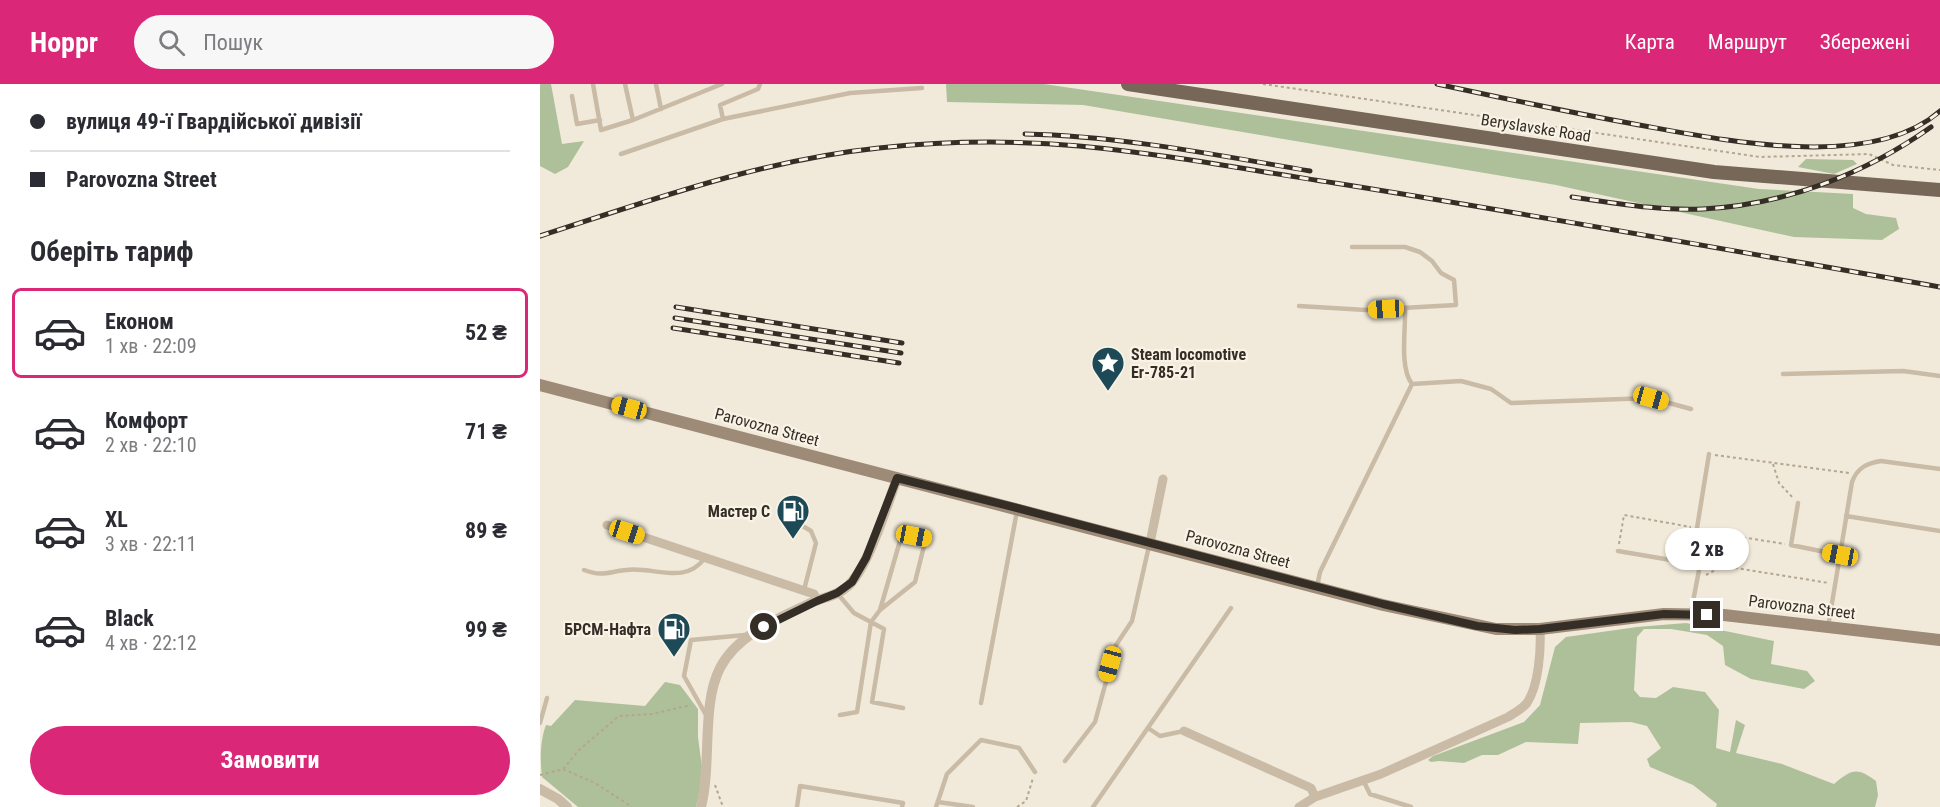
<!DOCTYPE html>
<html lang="uk">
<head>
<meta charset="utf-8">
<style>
  :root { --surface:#fff; --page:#f7f7f7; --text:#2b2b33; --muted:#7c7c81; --line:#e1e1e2; --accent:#db2777 }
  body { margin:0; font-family:"Roboto Condensed",sans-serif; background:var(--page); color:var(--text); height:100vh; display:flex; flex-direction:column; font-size:22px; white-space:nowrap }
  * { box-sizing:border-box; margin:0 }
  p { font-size:20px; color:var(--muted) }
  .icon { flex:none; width:33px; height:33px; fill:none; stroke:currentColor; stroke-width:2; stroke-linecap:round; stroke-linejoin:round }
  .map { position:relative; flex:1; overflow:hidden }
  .panel { display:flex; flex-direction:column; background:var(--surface); width:540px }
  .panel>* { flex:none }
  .top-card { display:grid; align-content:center; height:132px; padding:0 30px; background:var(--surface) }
  .end { position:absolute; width:27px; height:27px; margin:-14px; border:8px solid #352e27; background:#fff; box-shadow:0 0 0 3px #fff }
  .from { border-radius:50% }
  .bubble { position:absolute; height:42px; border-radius:21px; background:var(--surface); box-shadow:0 2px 4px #0004; font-size:20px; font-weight:700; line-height:42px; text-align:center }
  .car { position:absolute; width:18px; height:36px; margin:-18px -9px; border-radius:8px; box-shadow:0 0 4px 2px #0007; background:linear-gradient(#f5c518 24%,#345 0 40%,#f5c518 0 76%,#345 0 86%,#f5c518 0) }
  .top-card b { display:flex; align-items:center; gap:21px; height:57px; font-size:22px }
  .top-card b+b { border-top:2px solid var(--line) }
  .top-card i { width:15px; height:15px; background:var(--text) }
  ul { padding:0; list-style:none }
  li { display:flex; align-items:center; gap:18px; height:90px; margin:0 12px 9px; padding:0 18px; border:3px solid transparent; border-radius:9px }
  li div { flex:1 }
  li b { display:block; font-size:22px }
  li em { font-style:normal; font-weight:700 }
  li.active { border-color:var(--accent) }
  li>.icon { width:54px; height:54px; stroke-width:1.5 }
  h2 { padding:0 30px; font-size:27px; line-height:72px }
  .cta { display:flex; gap:12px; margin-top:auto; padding:12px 30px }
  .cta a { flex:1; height:69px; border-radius:36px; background:var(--accent); color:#fff; font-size:24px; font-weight:700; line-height:69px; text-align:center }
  header { display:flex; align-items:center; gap:36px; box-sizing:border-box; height:84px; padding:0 30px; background:var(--accent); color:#fff }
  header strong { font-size:28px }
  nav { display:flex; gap:33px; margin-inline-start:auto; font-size:21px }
  .search { width:420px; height:54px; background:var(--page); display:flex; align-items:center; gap:15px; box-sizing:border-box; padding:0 21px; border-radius:33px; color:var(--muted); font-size:22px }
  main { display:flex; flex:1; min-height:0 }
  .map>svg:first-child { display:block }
</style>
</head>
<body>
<header>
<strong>Hoppr</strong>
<div class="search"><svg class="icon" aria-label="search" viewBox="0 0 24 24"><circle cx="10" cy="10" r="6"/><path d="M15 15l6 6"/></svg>Пошук</div>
<nav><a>Карта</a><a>Маршрут</a><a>Збережені</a></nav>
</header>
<main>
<section class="panel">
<div class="top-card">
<b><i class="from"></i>вулиця 49-ї Гвардійської дивізії</b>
<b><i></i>Parovozna Street</b>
</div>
<h2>Оберіть тариф</h2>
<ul>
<li class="active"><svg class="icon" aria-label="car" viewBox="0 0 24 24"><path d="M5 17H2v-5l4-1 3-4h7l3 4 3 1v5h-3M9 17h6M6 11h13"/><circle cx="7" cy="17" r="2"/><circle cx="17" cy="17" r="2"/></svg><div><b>Економ</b><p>1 хв · 22:09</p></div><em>52 ₴</em></li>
<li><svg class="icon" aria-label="car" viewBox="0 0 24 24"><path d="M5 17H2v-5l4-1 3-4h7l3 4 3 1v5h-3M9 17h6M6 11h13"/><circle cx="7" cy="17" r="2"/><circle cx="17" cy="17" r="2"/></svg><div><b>Комфорт</b><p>2 хв · 22:10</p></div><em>71 ₴</em></li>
<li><svg class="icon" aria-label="car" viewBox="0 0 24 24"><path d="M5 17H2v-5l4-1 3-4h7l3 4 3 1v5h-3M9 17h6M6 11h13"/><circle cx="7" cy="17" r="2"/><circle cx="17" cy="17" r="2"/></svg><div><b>XL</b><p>3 хв · 22:11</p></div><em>89 ₴</em></li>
<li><svg class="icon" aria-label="car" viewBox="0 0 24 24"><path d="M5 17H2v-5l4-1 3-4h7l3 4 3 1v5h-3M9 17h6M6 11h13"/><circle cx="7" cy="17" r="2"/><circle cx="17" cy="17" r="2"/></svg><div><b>Black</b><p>4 хв · 22:12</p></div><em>99 ₴</em></li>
</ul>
<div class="cta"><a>Замовити</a></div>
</section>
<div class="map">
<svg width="1400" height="723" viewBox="0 0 1400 723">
  <rect width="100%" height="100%" fill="#f1eada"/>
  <path fill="#aec09a" d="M 0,0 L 11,0 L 22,60 L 44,57 L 28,83 L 15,90 L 0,82 Z
    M 406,0 L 504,0 L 1219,105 L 1313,110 L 1313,124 L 1326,130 L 1356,134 L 1359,145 L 1342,156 L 1254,153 L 1016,101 L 543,21 L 407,18 Z
    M 1266,75 L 1313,76 L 1317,80 L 1294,90 L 1258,83 Z
    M 1146,539 L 1234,557 L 1231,580 L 1267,587 L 1275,597 L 1264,605 L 1211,595 L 1185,581 L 1183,562 L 1167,551 L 1131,545 L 1104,545 L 1097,553 L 1094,606 L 1100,613 L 1116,614 L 1133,603 L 1165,608 L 1179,626 L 1176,664 L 1190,668 L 1196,636 L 1205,641 L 1196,669 L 1242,680 L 1294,700 C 1312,685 1317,683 1336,697 L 1338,711 L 1335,723 L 1176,723 L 1177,720 L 1153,701 L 1110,683 L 1107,675 L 1121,664 L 1107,642 L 1091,638 L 1040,639 L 1038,660 L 986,658 L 958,671 L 942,671 L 924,679 L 899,677 L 891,678 L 888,676 L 893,672 L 984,638 L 1000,621 L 1015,563 L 1026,553 L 1097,543 Z
    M 125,598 L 140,601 L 158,625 L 158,653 L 163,691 L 156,723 L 38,723 L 2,693 C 0,677 0,656 6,641 L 11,642 L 35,616 L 105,622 Z"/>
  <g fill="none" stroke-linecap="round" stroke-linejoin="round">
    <path stroke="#b5a590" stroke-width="2" stroke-dasharray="3 3" stroke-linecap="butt" d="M 723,0 L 1220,73 L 1329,70 L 1353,81 L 1400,86
      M 1175,371 L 1309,389
      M 1233,380 L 1239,399 L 1254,415
      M 1079,460 L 1084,431 L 1151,443
      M 1183,482 L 1289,499
      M 1166,491 L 1183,482 L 1188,451 L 1245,460
      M 23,685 L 39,666 L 79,632 L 112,630 L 151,621
      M 0,691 L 23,685 L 55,699 L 92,723
      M 175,701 L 183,723
      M 477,723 L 486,717 L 493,694"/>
    <path stroke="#c9bba6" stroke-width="4.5" d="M 53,0 L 61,46 L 93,36 L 182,0
      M 85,0 L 93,36
      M 116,0 L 121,25
      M 32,12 L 37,40 L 60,36
      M 183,35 L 180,21 L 218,5 L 220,0
      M 81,70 L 183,35 L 310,9 L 382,4
      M 759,222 L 826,226 L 916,221 L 914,196 L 901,189 L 892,177 L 880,168 L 865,163 L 812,163
      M 1243,290 L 1363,287 L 1400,292
      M 872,300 L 921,297 L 951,305 L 971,319 L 1111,314 L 1151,325
      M 1258,419 L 1251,461 L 1300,471 L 1288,543
      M 246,432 L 271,447 L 276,459 L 264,506
      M 1306,432 L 1400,447
      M 1078,467 L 1160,481 L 1151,528
      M 1300,471 L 1312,398 C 1317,384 1327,379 1341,377 L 1400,385
      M 1160,481 L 1164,459 L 1157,444 L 1169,370
      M 44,486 C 64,493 66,488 86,486 C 114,482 144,502 165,474
      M 777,503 L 780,488 L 872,300 C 859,283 866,245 865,224
      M 297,509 L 314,529 L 344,545 L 332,618 L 363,624
      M 441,619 L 477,427
      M 166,631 L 144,592 L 151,556 L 205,551
      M 300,631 L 317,628 L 331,538 L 340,526 L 375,498 L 386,454 L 362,450 L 340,526
      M 0,639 L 7,614
      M 608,644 L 620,652 L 644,647
      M 525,677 L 555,638 L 576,561 L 592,537 L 609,462
      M 823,696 L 830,710 L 871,723
      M 398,718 L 433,723
      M 257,723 L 260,702 L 363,719 L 362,723
      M 396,723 L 407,690 L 441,656 L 479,664 L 495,688
      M 553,723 L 691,524"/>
    <path stroke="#c9bba6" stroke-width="9" d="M 67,441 L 274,510 L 277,517
      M 610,459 L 623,395
      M 644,647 L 771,704 L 775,713
      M 759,723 L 775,713 L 841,690 L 968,633 C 975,629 982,625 987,619 C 999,601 1001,565 1000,545"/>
    <path stroke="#c9bba6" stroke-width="10" d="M 0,705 L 18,715 L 27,723
      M 161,723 C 172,680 161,621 180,584 C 198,549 242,533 275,517 C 286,513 299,511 308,502 C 329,482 346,423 357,395"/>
    <path stroke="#9d8a77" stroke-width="12" d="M 0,301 L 843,521 L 956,545 L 1000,545 L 1124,530 L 1184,531 L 1400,556"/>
    <path stroke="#776758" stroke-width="14" d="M 588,0 L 1174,88 L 1400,106"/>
    <g stroke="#352e27" stroke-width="5">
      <path id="rail" d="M 897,0 C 962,14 1028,28 1094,40 C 1178,55 1330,89 1400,27
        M 485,50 C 581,52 676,71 770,87
        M 1032,113 C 1075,119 1119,127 1163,125 C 1245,121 1325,90 1391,43
        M 0,152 C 111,116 222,76 339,64 C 405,57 472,56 539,62 C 626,70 714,87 801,100 C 1001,132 1200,168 1400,203
        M 136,223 L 362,259
        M 135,234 L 361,269
        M 133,244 L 359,279"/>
    </g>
    <use href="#rail" stroke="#f9f3e6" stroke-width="3" stroke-dasharray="9" stroke-linecap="butt"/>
  </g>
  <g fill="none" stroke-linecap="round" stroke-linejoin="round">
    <path stroke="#352e27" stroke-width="8" d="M 224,543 L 277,517 L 297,509 L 312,498 L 326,474 L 357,394 L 477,424 L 843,520 L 937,542 L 975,546 L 1000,545 L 1124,530 L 1167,531"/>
  </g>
  <defs>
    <g id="sight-pin" transform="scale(1.725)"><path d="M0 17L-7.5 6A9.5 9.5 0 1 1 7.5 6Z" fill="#1d4a56" stroke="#f9f3e6"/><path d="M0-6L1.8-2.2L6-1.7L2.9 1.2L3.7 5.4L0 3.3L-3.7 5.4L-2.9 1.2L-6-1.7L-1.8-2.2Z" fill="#fff"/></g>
    <g id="fuel-pin" transform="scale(1.725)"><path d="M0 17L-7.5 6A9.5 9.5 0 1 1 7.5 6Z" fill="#1d4a56" stroke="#f9f3e6"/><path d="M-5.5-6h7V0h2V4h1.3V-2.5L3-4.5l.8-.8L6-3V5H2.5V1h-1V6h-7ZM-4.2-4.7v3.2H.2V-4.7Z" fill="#fff"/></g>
  </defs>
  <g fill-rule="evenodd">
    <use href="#sight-pin" x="568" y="279"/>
    <use href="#fuel-pin" x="253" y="427"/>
    <use href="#fuel-pin" x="134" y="545"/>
  </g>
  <g text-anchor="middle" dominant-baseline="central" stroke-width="4.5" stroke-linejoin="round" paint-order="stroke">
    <g font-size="16" fill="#352e27" stroke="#f9f3e6">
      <text transform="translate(996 44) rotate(9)">Beryslavske Road</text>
      <text transform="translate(227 343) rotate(15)">Parovozna Street</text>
      <text transform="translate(698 465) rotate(15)">Parovozna Street</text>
      <text transform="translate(1262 523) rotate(7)">Parovozna Street</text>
    </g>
    <g font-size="16" font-weight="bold" fill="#352e27" stroke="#f9f3e6" text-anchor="end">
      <text x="591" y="270" text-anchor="start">Steam locomotive<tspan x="591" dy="18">Er-785-21</tspan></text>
      <text x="230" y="427">Мастер С</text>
      <text x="111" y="545">БРСМ-Нафта</text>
    </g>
  </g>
</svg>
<i class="end from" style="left:224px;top:543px"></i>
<i class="end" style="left:1167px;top:531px"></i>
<div class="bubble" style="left:1125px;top:444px;width:84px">2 хв</div>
<i class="car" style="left:846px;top:225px;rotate:267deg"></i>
<i class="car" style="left:1111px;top:314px;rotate:106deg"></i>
<i class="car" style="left:89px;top:324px;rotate:285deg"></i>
<i class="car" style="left:87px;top:448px;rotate:108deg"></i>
<i class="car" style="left:374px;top:452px;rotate:101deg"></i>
<i class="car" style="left:1300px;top:471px;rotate:281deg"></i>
<i class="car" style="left:570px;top:580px;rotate:195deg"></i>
</div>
</main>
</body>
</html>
